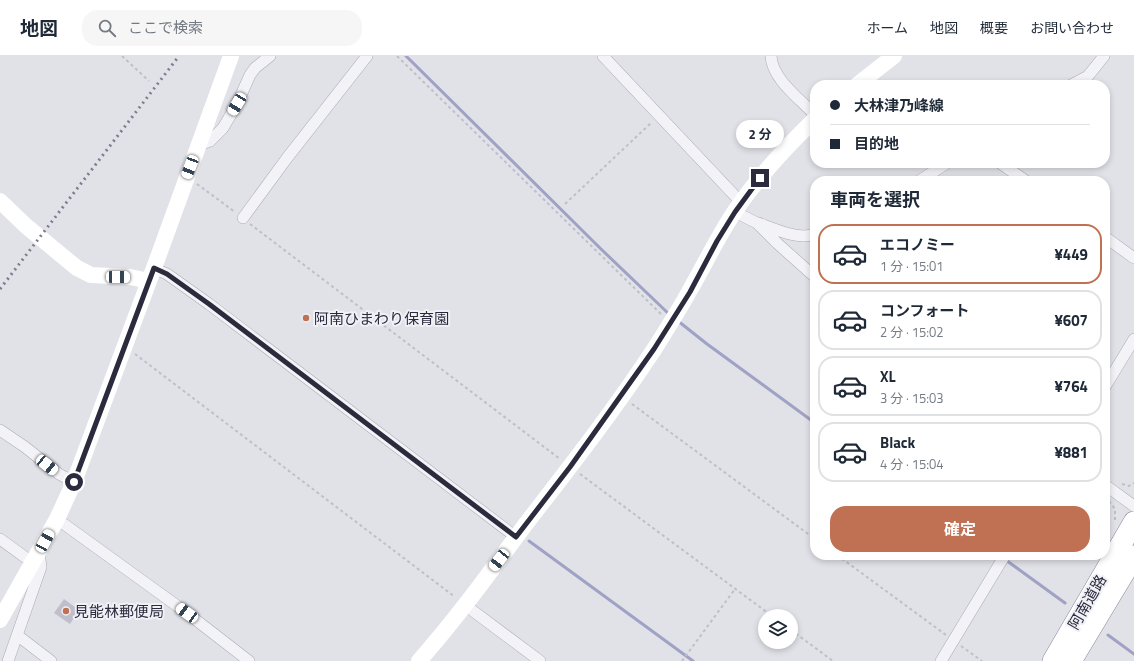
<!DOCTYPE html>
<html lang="ja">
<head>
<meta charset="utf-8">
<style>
  :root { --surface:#fff; --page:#f6f6f7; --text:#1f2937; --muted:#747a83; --line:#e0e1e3; --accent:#c07153 }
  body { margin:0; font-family:"Titillium Web","Noto Sans JP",sans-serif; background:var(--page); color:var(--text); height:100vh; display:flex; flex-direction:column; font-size:15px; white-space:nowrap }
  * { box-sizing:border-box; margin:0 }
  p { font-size:13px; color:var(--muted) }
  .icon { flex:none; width:22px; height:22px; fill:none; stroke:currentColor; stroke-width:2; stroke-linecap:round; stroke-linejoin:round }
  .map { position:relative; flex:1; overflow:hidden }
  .drawer { position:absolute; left:810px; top:120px; width:300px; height:384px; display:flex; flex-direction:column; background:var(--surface); border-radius:16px; box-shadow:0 2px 6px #0003 }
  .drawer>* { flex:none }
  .banner { position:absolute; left:810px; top:24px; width:300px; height:88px; border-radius:16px; box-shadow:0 2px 6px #0003; display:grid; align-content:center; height:88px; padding:0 20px; background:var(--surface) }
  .tools { position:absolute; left:758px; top:553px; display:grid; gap:8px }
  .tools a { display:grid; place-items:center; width:40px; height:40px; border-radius:50%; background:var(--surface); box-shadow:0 2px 6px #0003; font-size:20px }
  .end { position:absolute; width:18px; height:18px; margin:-9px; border:5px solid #2c2b3e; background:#fff; box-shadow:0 0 0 2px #fff }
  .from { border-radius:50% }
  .bubble { position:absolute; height:28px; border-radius:14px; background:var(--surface); box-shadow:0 2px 6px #0003; font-size:13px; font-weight:700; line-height:28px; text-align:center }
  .car { position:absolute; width:12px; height:24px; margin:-12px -6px; border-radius:5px; box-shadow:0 0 3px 1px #0007; background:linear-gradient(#fff 24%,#345 0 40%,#fff 0 76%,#345 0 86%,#fff 0) }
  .banner b { display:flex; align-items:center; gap:14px; height:38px; font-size:15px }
  .banner b+b { border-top:1px solid var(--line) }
  .banner i { width:10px; height:10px; background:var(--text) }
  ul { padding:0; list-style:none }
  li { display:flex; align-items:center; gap:12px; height:60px; margin:0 8px 6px; padding:0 12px; border:2px solid var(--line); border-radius:16px }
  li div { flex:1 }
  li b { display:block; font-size:15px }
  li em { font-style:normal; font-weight:700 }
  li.current { border-color:var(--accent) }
  li>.icon { width:36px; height:36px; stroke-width:1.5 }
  h2 { padding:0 20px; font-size:18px; line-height:48px }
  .action { display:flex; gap:8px; margin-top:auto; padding:8px 20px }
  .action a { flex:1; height:46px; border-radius:16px; background:var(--accent); color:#fff; font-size:16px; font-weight:700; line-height:46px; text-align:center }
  header { display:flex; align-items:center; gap:24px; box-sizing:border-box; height:56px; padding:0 20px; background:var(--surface); border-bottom:1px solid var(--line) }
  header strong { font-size:19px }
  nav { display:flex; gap:22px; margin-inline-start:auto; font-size:14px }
  .search { width:280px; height:36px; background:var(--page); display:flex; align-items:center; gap:10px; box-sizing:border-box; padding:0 14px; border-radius:16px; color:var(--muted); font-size:15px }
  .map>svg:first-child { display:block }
</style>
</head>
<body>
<header>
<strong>地図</strong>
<div class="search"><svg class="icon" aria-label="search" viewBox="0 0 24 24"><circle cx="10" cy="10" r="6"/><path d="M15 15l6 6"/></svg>ここで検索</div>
<nav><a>ホーム</a><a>地図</a><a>概要</a><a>お問い合わせ</a></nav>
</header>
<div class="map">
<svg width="1134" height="605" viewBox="0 0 1134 605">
  <rect width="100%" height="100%" fill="#e1e1e8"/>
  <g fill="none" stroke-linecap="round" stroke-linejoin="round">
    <path stroke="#9fa2c4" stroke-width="3" d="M 406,0 L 602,194 L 670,259
      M 678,265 L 707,288 L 815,367
      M 529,485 L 693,605
      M 999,499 L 1065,547
      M 1108,579 L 1134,598"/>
  </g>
  <path fill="#bfbeca" d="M 64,543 L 79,554 L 70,568 L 54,557 Z"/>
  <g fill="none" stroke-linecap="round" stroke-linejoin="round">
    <g stroke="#abaab5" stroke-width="12">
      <path id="street" d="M 603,0 L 736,141 L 742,146
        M 771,0 C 772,23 800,43 815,59
        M 1071,29 L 1088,20 L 1104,0
        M 199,89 L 210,85 L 223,72 L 237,48 L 250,19 L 255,12 L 270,0
        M 1000,107 L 1026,125
        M 919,125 L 947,107
        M 735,156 L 757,167 L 778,188 L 815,221
        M 243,162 L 287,102 L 367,0
        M 758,167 C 772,172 802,186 815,177
        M 1105,181 L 1134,202
        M 153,212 L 167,218 L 209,248 L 516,481
        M 1105,331 L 1134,283
        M 0,374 L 25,391 L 59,418 L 74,426
        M 1105,429 L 1134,450
        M 57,463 L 187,557 L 249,605
        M 0,483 L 33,507
        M 465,549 L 540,605
        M 17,579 L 51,605
        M 8,605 L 41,511 L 39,496
        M 941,605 L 1005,499"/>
    </g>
    <g stroke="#8a8a9d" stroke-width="22">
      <path id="highway" d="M 1053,605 L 1134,466
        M 1071,605 L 1134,500"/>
    </g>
    <path stroke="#bfbfc7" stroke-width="2" stroke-dasharray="3 3" stroke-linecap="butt" d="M 122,0 L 149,25
      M 397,0 L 662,259
      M 197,128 L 235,156
      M 565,148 L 652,66
      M 250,168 L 560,403
      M 135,298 L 455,541
      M 632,348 L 815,483
      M 580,418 L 772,560
      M 1122,428 L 1129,430 L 1134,427
      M 1109,445 L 1115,453 L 1115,467
      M 837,499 L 946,579
      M 791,574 L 833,605
      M 961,590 L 982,605
      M 682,605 L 735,533"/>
    <use href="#street" stroke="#f3f3f7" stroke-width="11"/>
    <path stroke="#fff" stroke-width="16" d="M 857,29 L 894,0
      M 0,145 L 26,170 L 77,212 L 91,219 L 130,221 L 149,225
      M 0,564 L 57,463 L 74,426 L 158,201 L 231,0
      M 419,605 C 457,562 491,515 525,469 C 570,411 615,353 655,292 C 667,273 679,254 690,234 C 705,208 718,180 735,155 C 758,121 786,91 815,63"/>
    <use href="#highway" stroke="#fff" stroke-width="21"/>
    <path stroke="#7d7c90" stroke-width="3" stroke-dasharray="2 4" stroke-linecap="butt" d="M 0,233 L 179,0"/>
  </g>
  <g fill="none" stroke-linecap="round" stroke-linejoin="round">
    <path stroke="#2c2b3e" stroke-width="5" d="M 74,426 L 154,212 L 167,218 L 209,248 L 516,481 L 570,411 L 654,293 L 690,236 L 717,185 L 735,156 L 760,122"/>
  </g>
  <g fill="#c07153" stroke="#f0f0f6" stroke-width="1.5">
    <circle cx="306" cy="262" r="4"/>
    <circle cx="66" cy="555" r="4"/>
  </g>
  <g text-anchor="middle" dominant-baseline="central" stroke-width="4" stroke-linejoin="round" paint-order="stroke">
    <g font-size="15" fill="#2c2b3e" stroke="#f0f0f6" text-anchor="start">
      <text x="314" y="262">阿南ひまわり保育園</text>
      <text x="74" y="555">見能林郵便局</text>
    </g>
    <g font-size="15" fill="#2c2b3e" stroke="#f0f0f6">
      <text transform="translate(1087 546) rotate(-60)">阿南道路</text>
    </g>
  </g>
</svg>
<div class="tools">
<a><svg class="icon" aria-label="layers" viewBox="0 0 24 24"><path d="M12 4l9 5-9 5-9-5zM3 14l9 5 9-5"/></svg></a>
</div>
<i class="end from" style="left:74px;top:426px"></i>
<i class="end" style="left:760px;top:122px"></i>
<div class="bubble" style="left:736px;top:64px;width:48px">2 分</div>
<i class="car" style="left:237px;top:48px;rotate:211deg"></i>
<i class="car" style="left:190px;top:111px;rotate:201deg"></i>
<i class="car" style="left:118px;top:221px;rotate:91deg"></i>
<i class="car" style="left:47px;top:409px;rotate:129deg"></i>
<i class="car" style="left:45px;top:485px;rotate:29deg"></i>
<i class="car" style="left:499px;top:504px;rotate:218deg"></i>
<i class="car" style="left:187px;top:557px;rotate:306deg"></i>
<div class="banner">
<b><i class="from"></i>大林津乃峰線</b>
<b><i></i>目的地</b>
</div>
<section class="drawer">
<h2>車両を選択</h2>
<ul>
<li class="current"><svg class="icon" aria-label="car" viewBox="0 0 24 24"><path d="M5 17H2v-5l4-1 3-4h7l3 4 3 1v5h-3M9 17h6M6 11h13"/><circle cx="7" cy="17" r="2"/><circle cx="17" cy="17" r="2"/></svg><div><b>エコノミー</b><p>1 分 · 15:01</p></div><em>¥449</em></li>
<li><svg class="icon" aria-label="car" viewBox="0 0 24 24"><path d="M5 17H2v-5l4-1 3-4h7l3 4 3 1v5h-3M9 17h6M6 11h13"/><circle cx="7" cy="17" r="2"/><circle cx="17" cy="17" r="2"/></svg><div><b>コンフォート</b><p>2 分 · 15:02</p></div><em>¥607</em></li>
<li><svg class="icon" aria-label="car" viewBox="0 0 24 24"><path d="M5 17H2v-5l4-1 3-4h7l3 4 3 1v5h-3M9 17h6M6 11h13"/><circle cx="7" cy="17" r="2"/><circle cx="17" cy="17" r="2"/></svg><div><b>XL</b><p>3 分 · 15:03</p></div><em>¥764</em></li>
<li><svg class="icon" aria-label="car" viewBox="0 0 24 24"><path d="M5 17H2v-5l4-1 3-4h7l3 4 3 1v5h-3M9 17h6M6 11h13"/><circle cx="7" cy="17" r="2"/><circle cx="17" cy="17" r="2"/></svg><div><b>Black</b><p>4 分 · 15:04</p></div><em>¥881</em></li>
</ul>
<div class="action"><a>確定</a></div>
</section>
</div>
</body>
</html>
